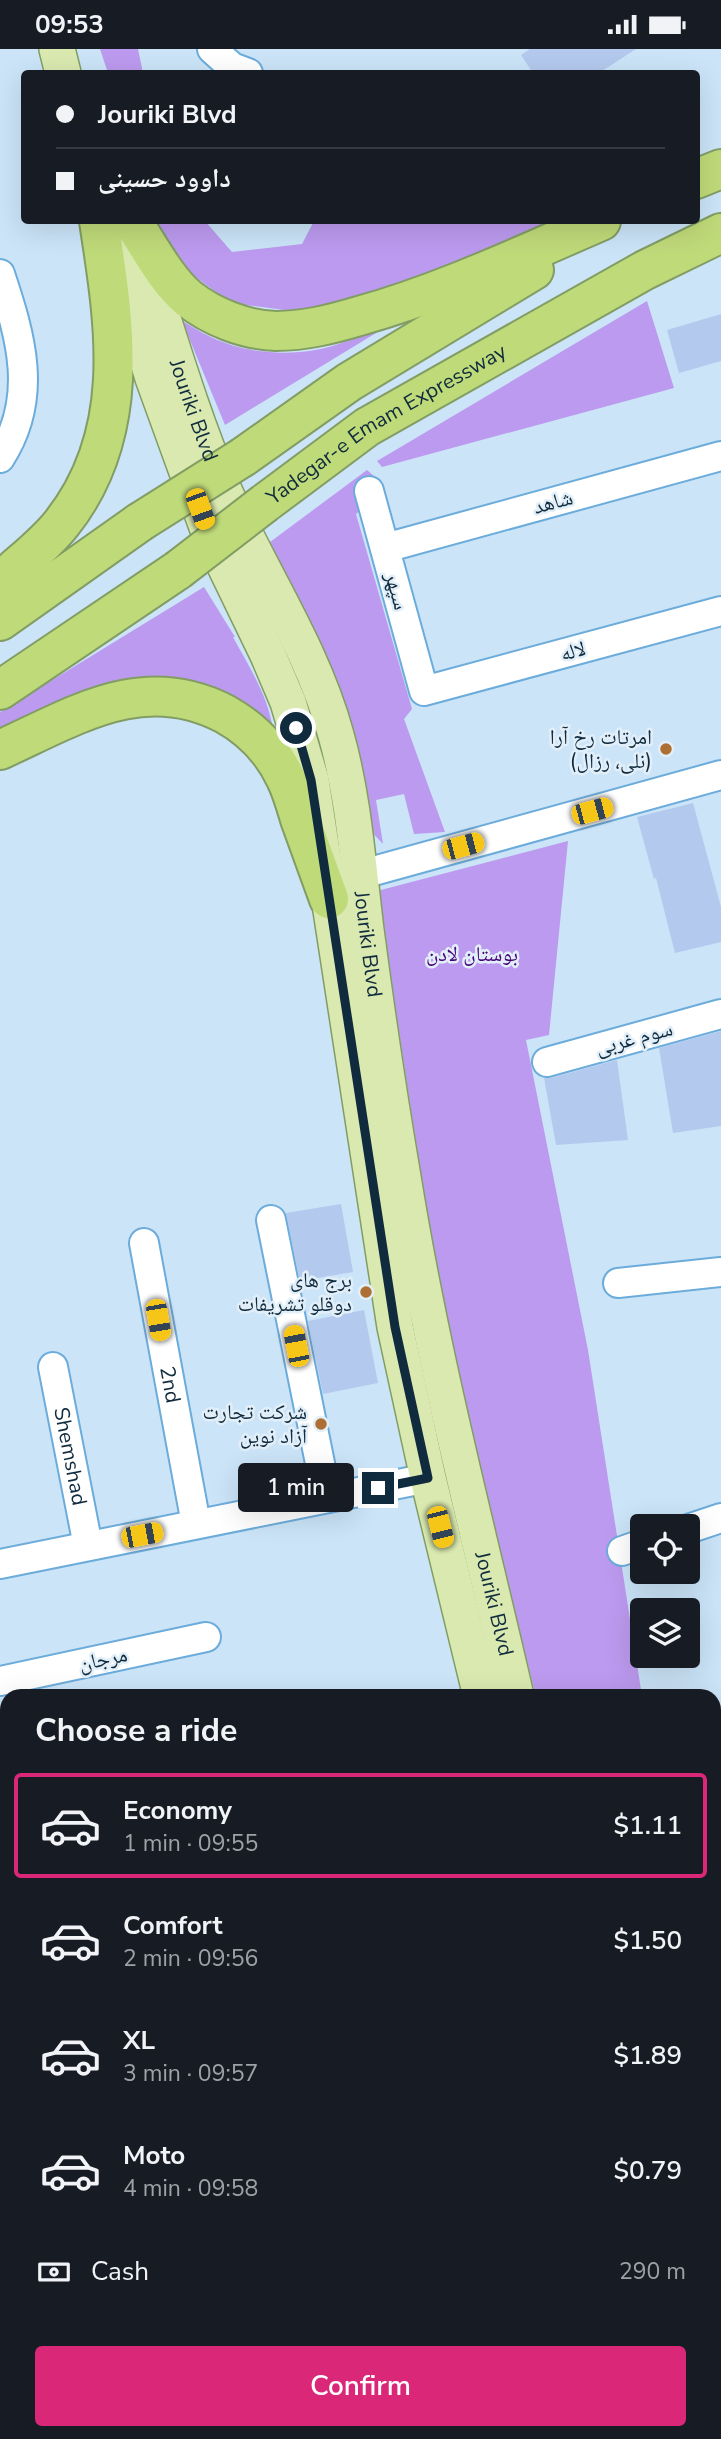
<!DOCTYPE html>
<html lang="en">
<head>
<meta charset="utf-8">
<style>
  :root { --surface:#171b24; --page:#242831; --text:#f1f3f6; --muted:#9ea1a6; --line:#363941; --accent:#db2777 }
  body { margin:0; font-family:"Nunito Sans","Noto Naskh Arabic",sans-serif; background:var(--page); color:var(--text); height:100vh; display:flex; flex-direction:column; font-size:26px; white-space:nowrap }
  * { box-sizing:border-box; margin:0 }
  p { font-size:23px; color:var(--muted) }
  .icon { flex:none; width:38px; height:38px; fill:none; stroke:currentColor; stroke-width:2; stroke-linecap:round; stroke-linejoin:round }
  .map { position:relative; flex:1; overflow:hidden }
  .panel { position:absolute; left:0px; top:1640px; width:721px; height:751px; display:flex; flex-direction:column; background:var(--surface); border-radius:21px 21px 0 0; box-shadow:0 7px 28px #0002 }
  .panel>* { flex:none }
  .guide { position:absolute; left:21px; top:21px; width:679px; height:154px; border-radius:7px; box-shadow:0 7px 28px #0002; display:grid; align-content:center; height:154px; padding:0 35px; background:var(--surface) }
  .buttons { position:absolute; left:630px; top:1465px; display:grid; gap:14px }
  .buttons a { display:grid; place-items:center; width:70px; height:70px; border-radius:7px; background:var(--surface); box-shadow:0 7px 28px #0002; font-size:35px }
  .end { position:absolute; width:32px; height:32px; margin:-16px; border:9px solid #102b3e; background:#fff; box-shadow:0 0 0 4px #fff }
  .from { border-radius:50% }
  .bubble { position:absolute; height:49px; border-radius:7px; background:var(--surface); box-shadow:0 7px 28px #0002; font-size:23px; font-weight:600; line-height:49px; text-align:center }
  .car { position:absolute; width:21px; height:42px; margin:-21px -10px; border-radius:9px; box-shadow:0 0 5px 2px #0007; background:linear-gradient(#f5c518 24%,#345 0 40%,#f5c518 0 76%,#345 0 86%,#f5c518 0) }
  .guide b { display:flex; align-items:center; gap:24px; height:66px; font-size:26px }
  .guide b+b { border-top:2px solid var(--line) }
  .guide i { width:18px; height:18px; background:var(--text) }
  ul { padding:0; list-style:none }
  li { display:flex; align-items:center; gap:21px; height:105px; margin:0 14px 10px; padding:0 21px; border:4px solid transparent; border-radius:7px }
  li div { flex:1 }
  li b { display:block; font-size:26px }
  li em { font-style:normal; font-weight:600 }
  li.current { border-color:var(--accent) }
  li>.icon { width:63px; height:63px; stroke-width:1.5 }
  h2 { padding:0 35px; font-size:32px; line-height:84px }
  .pay { display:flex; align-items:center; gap:18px; height:77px; padding:0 35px; font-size:26px }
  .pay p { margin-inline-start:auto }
  .button { display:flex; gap:14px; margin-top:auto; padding:14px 35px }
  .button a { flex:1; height:80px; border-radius:7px; background:var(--accent); color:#fff; font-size:28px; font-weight:600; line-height:80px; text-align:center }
  .status { display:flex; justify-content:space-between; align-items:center; height:49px; padding:0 35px; background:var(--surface); direction:ltr }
  .status svg { height:19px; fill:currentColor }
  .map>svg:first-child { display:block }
</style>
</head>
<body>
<div class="status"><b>09:53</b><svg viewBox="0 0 49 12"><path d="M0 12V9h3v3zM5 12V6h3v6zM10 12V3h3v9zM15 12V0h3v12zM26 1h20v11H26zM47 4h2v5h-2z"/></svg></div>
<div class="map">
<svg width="721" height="2390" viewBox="0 0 721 2390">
  <rect width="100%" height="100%" fill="#cbe4f8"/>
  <path fill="#bc9aef" d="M 100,0 L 138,0 L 143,24 L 108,24 Z
    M 153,172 L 205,172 L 232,203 L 302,195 L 314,172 L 550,172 L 425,234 L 315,265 L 231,254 L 164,205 Z
    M 647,252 L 674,339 L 382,418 L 377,412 Z
    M 404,267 L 225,376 L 182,272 C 192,277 201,284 211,288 C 250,307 304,309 344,293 C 365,286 384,276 404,267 Z
    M 367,421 L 375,428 L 364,442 L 368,456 L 356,465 L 412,660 L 404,670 L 445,783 L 414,785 L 404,745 L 376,751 L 383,795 L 366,777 L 262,499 Z
    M 204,538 L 235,588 L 233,588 C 248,616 269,648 273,681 L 182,640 L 0,693 L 0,663 Z
    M 568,792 L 549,986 L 526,991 L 588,1301 L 642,1647 L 536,1647 L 462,1365 L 432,1196 L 377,842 Z
    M 7,2237 L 7,2344 L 0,2346 L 0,2238 Z
    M 145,2384 L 330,2384 L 307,2390 L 147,2390 Z"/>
  <path fill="#b4c9ee" d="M 530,0 L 636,0 L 599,24 L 533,24 L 521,6 Z
    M 721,265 L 721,312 L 679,324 L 667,281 Z
    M 693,754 L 721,858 L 721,893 L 675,904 L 656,829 L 654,830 L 637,768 Z
    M 721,982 L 721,1077 L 673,1084 L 659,999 Z
    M 617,1011 L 628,1091 L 556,1096 L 544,1029 L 551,1029 Z
    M 341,1155 L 353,1223 L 300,1232 L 286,1164 Z
    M 364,1261 L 378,1334 L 323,1345 L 308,1272 Z"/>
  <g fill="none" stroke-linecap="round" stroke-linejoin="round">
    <g stroke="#6cacdb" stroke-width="32">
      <g id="minor">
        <path d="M 212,0 L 232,18 L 248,24"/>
        <path d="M 0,225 C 21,288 39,349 0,409"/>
        <path d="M 369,442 L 424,642 L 721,562"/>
        <path d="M 385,499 L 721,407"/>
        <path d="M 359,826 L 721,726"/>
        <path d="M 547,1013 L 721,965"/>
        <path d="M 271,1171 L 327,1449"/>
        <path id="s1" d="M 144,1194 L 196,1475"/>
        <path d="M 618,1234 L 721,1223"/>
        <path id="s2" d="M 53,1318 L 88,1497"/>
        <path d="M 688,1480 L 721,1469"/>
        <path d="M 622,1502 L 642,1495"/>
        <path d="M 0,1515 L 428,1429"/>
        <path d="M 0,1632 L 206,1588"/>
        <path d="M 714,1684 L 721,1681"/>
        <path d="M 0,1718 L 7,1754"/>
        <path d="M 0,1774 L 7,1772"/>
        <path d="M 0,1942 L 7,1941"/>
        <path d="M 714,1971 L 721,1969"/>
        <path d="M 0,2369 L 7,2368"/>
        <path d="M 131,2384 L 132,2390"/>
      </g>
    </g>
    <g stroke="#829d64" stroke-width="38">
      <g id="major">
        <path d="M 57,0 L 63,24"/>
        <path id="s3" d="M 139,195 C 166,276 189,360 223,439 C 259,521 312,598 336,686 C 354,750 358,816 366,881 C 377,964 389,1046 403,1128 C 431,1303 476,1474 516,1647"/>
        <path d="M 115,205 L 153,329 L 210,486 L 268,606 L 288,653 L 311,731 L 395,1278 L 428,1429 L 481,1647"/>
        <path d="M 714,2277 L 721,2279"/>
        <path d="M 714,2338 L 721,2336"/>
        <path d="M 714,2383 L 721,2366"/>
        <path d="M 659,2384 L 660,2390"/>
        <path d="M 537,2386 L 579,2390"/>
        <path d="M 375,2390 L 396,2384"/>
        <path d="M 478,2390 L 479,2384"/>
      </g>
    </g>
    <g stroke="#829d64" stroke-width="42">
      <g id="highway">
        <path d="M 696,130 L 721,120"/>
        <path d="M 132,172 C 148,195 166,231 188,249 C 212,268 245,281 276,282 C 305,282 332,275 359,267 C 442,244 522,206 601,172"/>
        <path d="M 243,408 L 349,333 L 534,221"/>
        <path id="s4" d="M 265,454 L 367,378 L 645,221 L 721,184"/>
        <path d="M 0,533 C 20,514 45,496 62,474 C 133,384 115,276 99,172"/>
        <path d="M 0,572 L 140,473"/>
        <path d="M 0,641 L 178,521"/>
        <path d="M 0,701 C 75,667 143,622 225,665 C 252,680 273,702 286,730 C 292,742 296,757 300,770 C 310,797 319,823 329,850"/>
      </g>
    </g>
    <use href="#minor" stroke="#fff" stroke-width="28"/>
    <use href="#major" stroke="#d9e9af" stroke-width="35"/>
    <use href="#highway" stroke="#bfda79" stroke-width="38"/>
    <g stroke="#829d64" stroke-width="42" stroke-linecap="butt">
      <path id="highway-bridge" d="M 140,473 L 243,408
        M 178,521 L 265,454"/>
    </g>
    <use href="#highway-bridge" stroke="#bfda79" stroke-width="38"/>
  </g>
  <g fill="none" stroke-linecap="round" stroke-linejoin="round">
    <path stroke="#102b3e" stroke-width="9" d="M 296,679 L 311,731 L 395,1278 L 428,1429 L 378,1439"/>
  </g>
  <g fill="#ad6f34" stroke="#e2eff9" stroke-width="2.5">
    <circle cx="666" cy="700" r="7"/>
    <circle cx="366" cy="1243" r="7"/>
    <circle cx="321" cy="1375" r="7"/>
  </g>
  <g text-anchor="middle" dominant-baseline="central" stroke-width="5" stroke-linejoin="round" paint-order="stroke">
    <g font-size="21" fill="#102b3e" stroke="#e2eff9">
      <text stroke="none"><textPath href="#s3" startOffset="175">Jouriki Blvd</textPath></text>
      <text stroke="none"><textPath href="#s4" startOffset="145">Yadegar-e Emam Expressway</textPath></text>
      <text transform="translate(553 453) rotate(-15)">شاهد</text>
      <text transform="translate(397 542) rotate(75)">سپهر</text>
      <text transform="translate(573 602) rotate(-15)">لاله</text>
      <text stroke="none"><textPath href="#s3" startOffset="742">Jouriki Blvd</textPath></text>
      <text transform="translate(634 989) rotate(-15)">سوم غربی</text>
      <text stroke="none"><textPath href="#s1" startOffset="144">2nd</textPath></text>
      <text stroke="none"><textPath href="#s2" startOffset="91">Shemshad</textPath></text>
      <text stroke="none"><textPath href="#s3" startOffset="1414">Jouriki Blvd</textPath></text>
      <text transform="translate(103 1610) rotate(-12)">مرجان</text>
    </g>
    <g font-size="21" fill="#102b3e" stroke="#e2eff9" text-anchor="end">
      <text x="652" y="688">امرتات رخ آرا<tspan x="652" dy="24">(نلی، رزال)</tspan></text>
      <text x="352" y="1231">برج های<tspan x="352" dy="24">دوقلو تشریفات</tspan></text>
      <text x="307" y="1363">شرکت تجارت<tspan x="307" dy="24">آزاد نوین</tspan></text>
    </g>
    <g font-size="21" fill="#460079" stroke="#e2eff9">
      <text x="472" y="905">بوستان لادن</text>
    </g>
  </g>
</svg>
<div class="buttons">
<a><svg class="icon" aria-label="locate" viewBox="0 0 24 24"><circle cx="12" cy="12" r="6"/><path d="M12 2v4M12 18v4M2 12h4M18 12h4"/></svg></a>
<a><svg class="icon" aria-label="layers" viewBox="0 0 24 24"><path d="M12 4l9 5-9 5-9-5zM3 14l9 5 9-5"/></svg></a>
</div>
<i class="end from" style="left:296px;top:679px"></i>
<i class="end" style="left:378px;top:1439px"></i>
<div class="bubble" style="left:238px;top:1414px;width:116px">1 min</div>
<i class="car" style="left:200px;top:460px;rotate:160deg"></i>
<i class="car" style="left:592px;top:762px;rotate:75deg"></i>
<i class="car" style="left:463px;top:797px;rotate:75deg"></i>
<i class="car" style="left:158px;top:1271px;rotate:170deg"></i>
<i class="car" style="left:296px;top:1297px;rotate:349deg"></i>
<i class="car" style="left:440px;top:1478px;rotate:166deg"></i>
<i class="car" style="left:142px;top:1486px;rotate:79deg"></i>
<div class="guide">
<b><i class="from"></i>Jouriki Blvd</b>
<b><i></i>داوود حسینی</b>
</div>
<section class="panel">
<h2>Choose a ride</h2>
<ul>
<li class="current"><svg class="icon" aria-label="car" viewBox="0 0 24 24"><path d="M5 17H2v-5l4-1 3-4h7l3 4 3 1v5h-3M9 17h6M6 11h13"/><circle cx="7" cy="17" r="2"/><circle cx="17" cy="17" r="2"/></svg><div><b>Economy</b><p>1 min · 09:55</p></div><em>$1.11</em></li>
<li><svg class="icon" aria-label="car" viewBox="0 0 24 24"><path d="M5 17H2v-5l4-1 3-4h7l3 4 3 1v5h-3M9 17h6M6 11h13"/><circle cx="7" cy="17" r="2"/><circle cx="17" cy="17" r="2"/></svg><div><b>Comfort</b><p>2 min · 09:56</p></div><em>$1.50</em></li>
<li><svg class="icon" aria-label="car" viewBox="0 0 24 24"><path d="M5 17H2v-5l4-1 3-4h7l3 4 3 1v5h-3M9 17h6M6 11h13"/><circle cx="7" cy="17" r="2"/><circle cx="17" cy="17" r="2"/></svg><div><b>XL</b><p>3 min · 09:57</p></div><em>$1.89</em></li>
<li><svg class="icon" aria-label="car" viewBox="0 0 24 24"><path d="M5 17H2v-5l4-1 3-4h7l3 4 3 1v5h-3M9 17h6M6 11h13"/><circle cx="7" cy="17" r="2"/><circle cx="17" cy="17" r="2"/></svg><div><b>Moto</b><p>4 min · 09:58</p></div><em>$0.79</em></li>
</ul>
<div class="pay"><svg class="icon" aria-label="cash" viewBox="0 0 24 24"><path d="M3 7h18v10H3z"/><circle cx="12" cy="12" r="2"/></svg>Cash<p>290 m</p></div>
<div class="button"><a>Confirm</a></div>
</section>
</div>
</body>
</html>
